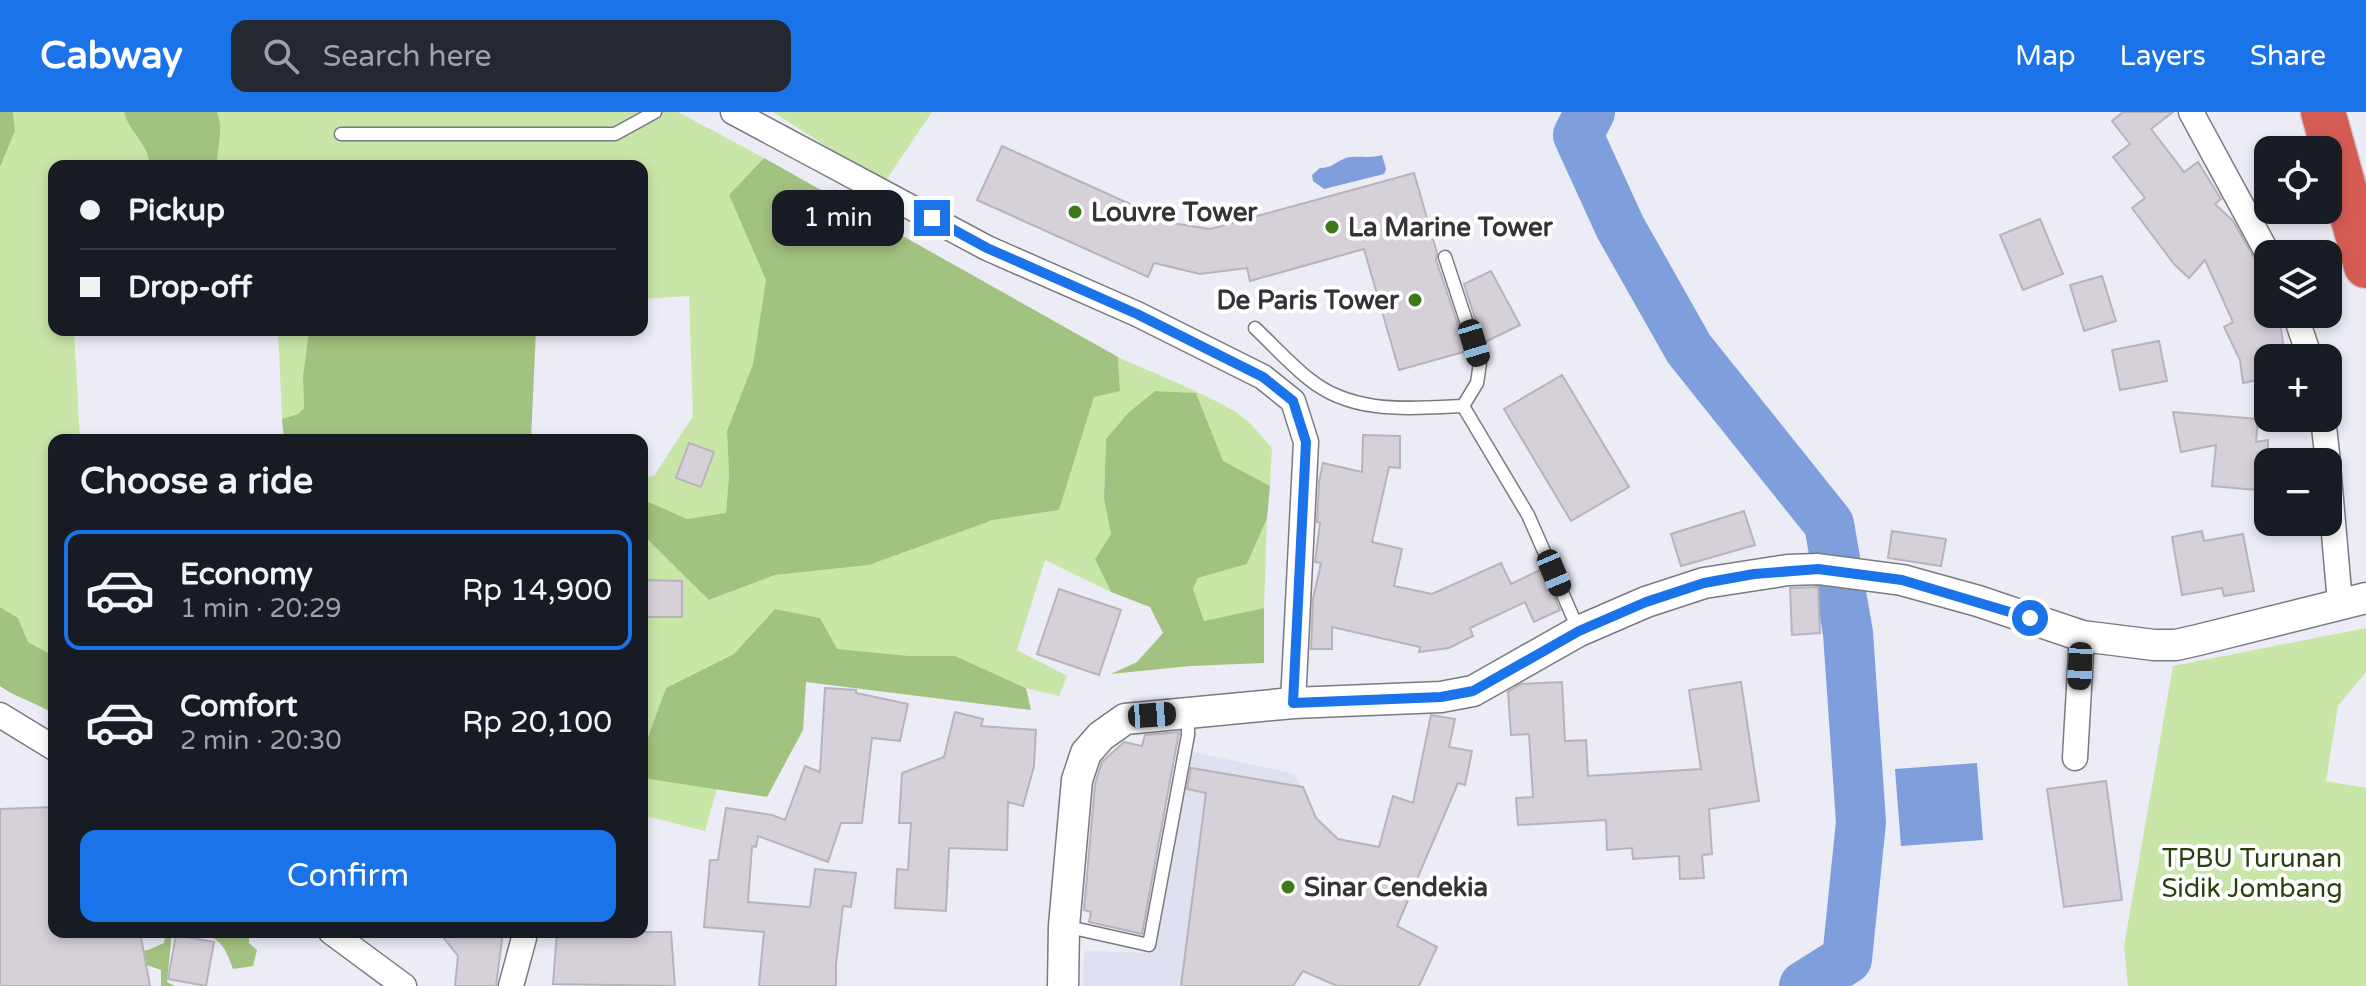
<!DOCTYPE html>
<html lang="en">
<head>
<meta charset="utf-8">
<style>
  :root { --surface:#171b24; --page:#242831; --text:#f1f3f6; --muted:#9ea1a6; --line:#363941; --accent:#1a73e8 }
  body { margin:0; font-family:"Varela Round",sans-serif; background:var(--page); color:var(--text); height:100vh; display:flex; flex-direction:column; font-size:30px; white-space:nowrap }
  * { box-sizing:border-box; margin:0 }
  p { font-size:26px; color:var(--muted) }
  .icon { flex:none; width:44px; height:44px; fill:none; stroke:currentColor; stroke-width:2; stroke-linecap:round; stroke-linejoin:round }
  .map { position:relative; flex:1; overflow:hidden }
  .details { position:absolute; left:48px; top:322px; width:600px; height:504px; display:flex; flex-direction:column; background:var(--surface); border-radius:16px; box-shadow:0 4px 12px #0003 }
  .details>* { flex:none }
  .guide { position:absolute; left:48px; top:48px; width:600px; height:176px; border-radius:16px; box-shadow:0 4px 12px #0003; display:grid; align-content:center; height:176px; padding:0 32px; background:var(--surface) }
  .fabs { position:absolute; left:2254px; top:24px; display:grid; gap:16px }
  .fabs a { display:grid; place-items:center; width:88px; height:88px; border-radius:16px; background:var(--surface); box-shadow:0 4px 12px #0003; font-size:40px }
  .end { position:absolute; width:36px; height:36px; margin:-18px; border:10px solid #1a73e8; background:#fff; box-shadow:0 0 0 4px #fff }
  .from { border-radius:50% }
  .bubble { position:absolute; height:56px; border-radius:16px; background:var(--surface); box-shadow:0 4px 12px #0003; font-size:26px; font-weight:600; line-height:56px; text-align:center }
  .car { position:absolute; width:24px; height:48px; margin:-24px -12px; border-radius:10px; box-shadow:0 0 6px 2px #0007; background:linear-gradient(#222 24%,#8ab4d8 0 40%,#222 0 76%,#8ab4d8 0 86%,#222 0) }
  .guide b { display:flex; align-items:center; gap:28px; height:76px; font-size:30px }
  .guide b+b { border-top:2px solid var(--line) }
  .guide i { width:20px; height:20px; background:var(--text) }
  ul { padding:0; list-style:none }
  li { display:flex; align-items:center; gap:24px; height:120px; margin:0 16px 12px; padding:0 16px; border:4px solid transparent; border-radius:16px }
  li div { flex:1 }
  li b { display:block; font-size:30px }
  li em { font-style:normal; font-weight:600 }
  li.on { border-color:var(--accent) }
  li>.icon { width:72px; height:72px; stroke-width:1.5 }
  h2 { padding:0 32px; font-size:36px; line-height:96px }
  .primary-button { display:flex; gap:16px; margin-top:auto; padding:16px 32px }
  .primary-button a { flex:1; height:92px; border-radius:16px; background:var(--accent); color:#fff; font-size:32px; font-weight:600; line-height:92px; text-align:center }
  header { display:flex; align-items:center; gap:48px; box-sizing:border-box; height:112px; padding:0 40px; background:var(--accent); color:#fff }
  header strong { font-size:38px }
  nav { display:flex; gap:44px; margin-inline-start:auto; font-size:28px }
  .search { width:560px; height:72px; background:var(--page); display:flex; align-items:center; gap:20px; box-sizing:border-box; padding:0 28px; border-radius:16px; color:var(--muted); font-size:30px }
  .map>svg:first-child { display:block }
</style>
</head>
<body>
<header>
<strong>Cabway</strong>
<div class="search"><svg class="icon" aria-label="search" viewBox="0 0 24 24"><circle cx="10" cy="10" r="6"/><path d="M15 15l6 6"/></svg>Search here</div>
<nav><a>Map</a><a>Layers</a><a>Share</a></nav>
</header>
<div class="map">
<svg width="2366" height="874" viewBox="0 0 2366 874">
  <rect width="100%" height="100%" fill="#ebecf5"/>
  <path fill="#dfe0f0" d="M 1185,638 L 1295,662 L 1316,706 L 1338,727 L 1379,735 L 1393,684 L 1445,702 L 1397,814 L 1437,835 L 1419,874 L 1337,874 L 1303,859 L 1293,874 L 1083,874 L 1084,839 L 1151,841 Z"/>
  <path fill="#c7e6a7" d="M 13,0 L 124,0 C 129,21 150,33 149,54 L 54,54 L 54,218 L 74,218 L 80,328 L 54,328 L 54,544 L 28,530 L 18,506 L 0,495 L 0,55 L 15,19 Z
    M 217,0 L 678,0 L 764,46 L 729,83 L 766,168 L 753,252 L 727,319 L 729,364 L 726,402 L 687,407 L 642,387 L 642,365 L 654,364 L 693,304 L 689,184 L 642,187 L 642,54 L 477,54 L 471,49 C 434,49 395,47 358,54 L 217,54 C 217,34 223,19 217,0 Z
    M 773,0 L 932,0 L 884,71 Z
    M 278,218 L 309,218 L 303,264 L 304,296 L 298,302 L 282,307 Z
    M 1118,245 C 1155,262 1203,280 1237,301 C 1251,310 1261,324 1272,336 L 1270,374 L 1223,350 L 1196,281 L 1155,279 L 1128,301 L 1106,327 L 1104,387 L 1111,422 L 1095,447 L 1111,480 L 1045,448 L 1017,538 L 1067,564 L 1059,584 L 1026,576 L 955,544 L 910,544 L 836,537 L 820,506 L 775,497 L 734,542 L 666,576 L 642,641 L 642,422 L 710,488 L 775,463 L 869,453 L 993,408 L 1059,398 L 1094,285 L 1120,278 Z
    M 1267,406 L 1264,496 L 1204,509 L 1193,477 L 1198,466 L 1247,452 Z
    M 2366,516 L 2366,560 L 2338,594 L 2326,669 L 2366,676 L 2366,874 L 2128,874 L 2124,834 L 2173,554 Z
    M 642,666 L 717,677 L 705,719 L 642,703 Z"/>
  <path fill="#a2c27f" d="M 0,0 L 13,0 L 15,19 L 0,55 Z
    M 124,0 L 217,0 C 224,19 217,34 217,54 L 149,54 C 150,33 129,21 124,0 Z
    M 764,46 L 1118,245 L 1120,279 L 1094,285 L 1059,398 L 993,408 L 869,453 L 775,463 L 709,488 L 642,422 L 642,387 L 687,407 L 726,401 L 729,364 L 727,319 L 753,252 L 766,168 L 729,83 Z
    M 432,49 L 472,49 L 477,54 L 358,54 L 375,51 Z
    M 309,218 L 536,218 L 531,328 L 284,328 L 282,307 L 298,302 L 304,296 L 303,264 Z
    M 1155,279 L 1196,281 L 1223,349 L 1270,374 L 1267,406 L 1247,452 L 1198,466 L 1193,477 L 1204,509 L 1264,496 L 1264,551 L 1190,554 L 1111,562 L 1137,550 L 1163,521 L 1150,495 L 1111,480 L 1095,447 L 1111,422 L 1104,387 L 1106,327 L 1128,301 Z
    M 0,495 L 18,506 L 28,530 L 54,544 L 54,602 C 37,591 17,586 0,574 Z
    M 775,497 L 820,506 L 837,537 L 910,544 L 955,544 L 1026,576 L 1031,598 L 806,570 L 803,618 L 767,685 L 642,666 L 642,641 L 666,576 L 734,542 Z
    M 166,820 L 172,820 L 167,870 L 175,874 L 161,874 L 161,858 L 118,843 L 148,838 L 164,831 Z
    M 179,820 L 239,820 L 249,823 L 249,831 L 257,838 L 253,854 L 233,857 C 221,822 214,824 179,820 Z"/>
  <path fill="#7f9fdc" d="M 1382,43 L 1386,57 L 1384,62 L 1324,77 L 1313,69 L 1312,63 L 1320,56 C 1332,56 1335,50 1346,46 C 1358,43 1370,47 1382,43 Z
    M 1977,651 L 1983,728 L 1901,734 L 1895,657 Z"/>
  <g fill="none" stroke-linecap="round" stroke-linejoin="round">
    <path stroke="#7f9fdc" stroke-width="50" d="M 1590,0 L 1578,23 L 1620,115 L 1689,237 L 1829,412 L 1848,521 L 1861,710 L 1847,847 L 1804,874"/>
  </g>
  <path fill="#d6d0d8" stroke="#b8b3bb" stroke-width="2" d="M 2123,0 L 2173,0 L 2151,17 L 2184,60 L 2198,50 L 2221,87 L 2215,92 L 2233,109 L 2257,151 L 2268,176 L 2268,202 L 2279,202 L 2285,246 L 2268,246 L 2268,266 L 2243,271 L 2240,248 L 2224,215 L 2233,210 L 2205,148 L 2189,166 L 2174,152 L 2132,96 L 2145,86 L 2113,45 L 2130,32 L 2112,9 Z
    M 1002,34 L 1172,111 L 1210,117 L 1414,61 L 1437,141 L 1436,148 L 1467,239 L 1399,258 L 1364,137 L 1250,169 L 1247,156 L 1200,162 L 1154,151 L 1148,165 L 977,88 Z
    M 2040,107 L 2063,162 L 2023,178 L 2000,123 Z
    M 1491,159 L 1520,213 L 1483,231 L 1464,172 Z
    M 2102,164 L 2116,209 L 2084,219 L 2070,173 Z
    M 2159,229 L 2167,269 L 2120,278 L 2112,238 Z
    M 1562,263 L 1629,375 L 1571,409 L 1504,297 Z
    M 2173,300 L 2258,307 L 2256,330 L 2268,328 L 2268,379 L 2212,374 L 2216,333 L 2181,340 Z
    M 1363,323 L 1400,324 L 1400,356 L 1389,355 L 1372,430 L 1402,437 L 1394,474 L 1432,482 L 1501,451 L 1511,472 L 1542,457 L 1560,498 L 1534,510 L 1525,490 L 1470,516 L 1473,524 L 1449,536 L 1419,540 L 1420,535 L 1332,515 L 1332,537 L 1311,537 L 1313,487 L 1321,451 L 1315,450 L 1320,411 L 1317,410 L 1319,370 L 1323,351 L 1362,360 Z
    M 689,331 L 714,340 L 701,375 L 676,366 Z
    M 1744,399 L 1755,433 L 1681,454 L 1671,422 Z
    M 1892,419 L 1946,427 L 1941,454 L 1888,446 Z
    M 2202,419 L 2204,429 L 2243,422 L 2254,479 L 2224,484 L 2222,476 L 2182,483 L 2172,425 Z
    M 642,468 L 682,469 L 682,505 L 642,505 Z
    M 1818,475 L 1820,521 L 1792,523 L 1790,476 Z
    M 1059,477 L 1121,498 L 1099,563 L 1037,542 Z
    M 1562,570 L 1565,629 L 1586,628 L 1588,664 L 1701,657 L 1689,578 L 1741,570 L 1759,689 L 1709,697 L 1712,742 L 1702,743 L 1704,766 L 1680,767 L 1679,744 L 1633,747 L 1632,736 L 1607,738 L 1606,708 L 1518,713 L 1516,686 L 1533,685 L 1529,622 L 1511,623 L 1508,580 L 1521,572 Z
    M 825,576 L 856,578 L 856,581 L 908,592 L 900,629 L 872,626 L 862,711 L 841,711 L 828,750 L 758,724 L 756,735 L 752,734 L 748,790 L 810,795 L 815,757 L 856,761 L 851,795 L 843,794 L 836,852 L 836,874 L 759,874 L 764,820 L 704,815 L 710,748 L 718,748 L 726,696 L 772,703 L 785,708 L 805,654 L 820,660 Z
    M 955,600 L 983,607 L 981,614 L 1036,618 L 1034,654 L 1023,694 L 1008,690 L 1007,738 L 949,736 L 946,799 L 895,796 L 897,757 L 908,758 L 911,711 L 899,711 L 902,661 L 944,645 Z
    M 1431,603 L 1455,607 L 1449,635 L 1472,639 L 1465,673 L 1458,671 L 1397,814 L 1437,835 L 1419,874 L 1337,874 L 1303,859 L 1293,874 L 1181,874 L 1206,681 L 1187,677 L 1191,656 L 1303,675 L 1316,706 L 1338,727 L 1379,735 L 1393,684 L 1413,691 Z
    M 1179,620 L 1142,822 L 1089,810 L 1091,800 L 1084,798 L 1095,672 L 1102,650 L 1124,630 L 1142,634 L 1145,623 Z
    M 2106,669 L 2122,788 L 2064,795 L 2047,677 Z
    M 54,695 L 54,820 L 140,820 L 150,874 L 0,874 L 0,697 Z
    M 439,820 L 503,820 L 496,874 L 455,874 L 458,844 Z
    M 557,820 L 671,820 L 675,874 L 553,872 Z
    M 176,823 L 214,830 L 206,874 L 168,867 Z"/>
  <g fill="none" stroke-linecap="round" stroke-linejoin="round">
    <g stroke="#797a82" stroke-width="15">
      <path id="service" d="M 341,22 L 615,22 L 655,0
        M 1445,145 L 1480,251 L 1477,271 L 1463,294
        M 1255,216 C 1273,233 1290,252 1309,267 C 1353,303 1410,296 1463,294 L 1528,403 L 1579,519
        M 1064,814 L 1149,833 L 1188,623 L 1188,602"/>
    </g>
    <g stroke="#797a82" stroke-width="27">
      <path id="minor" d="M 733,0 L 987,136 L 1137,202 L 1263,265 L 1293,289 L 1306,330 L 1293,591
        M 2191,0 L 2268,142
        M 2295,202 L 2310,246
        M 2323,306 L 2328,350
        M 2328,353 L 2340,491
        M 0,603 L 54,636
        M 2075,646 L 2082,524
        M 331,820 L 404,874
        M 511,874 L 524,826 L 524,820"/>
    </g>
    <g stroke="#797a82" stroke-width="33">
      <path id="tertiary" d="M 1063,874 L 1064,814 L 1077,668 L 1086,641 L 1101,624 L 1125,607 L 1293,591 L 1441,585 L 1473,579 L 1579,519 L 1646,490 L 1704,471 L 1788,458 L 1818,457 L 1902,468 L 1978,489 L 2082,524 L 2154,533 L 2176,533 L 2198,528 L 2366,486"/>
    </g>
    <g stroke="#cacacb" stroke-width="47">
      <path id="motorway" d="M 2323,0 L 2366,154"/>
    </g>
    <use href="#service" stroke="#fff" stroke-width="12"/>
    <use href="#minor" stroke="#fff" stroke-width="24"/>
    <use href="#tertiary" stroke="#fff" stroke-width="30"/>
    <use href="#motorway" stroke="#d55c54" stroke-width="44"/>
  </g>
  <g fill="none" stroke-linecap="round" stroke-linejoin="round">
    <path stroke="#1a73e8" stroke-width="10" d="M 932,106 L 987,136 L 1137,202 L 1263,265 L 1293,289 L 1306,330 L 1293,591 L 1441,585 L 1473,579 L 1579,519 L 1646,490 L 1704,471 L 1754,462 L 1818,457 L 1902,468 L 2030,506"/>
  </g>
  <g fill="#3c7a17" stroke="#fff" stroke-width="3">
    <circle cx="1075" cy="100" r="8"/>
    <circle cx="1332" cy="115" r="8"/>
    <circle cx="1415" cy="188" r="8"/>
    <circle cx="1288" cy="775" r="8"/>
  </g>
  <g text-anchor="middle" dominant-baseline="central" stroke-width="8" stroke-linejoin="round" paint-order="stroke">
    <g font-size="26" font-weight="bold" fill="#343437" stroke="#fff" text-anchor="start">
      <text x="1091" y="100">Louvre Tower</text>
      <text x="1348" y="115">La Marine Tower</text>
      <text x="1399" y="188" text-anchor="end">De Paris Tower</text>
      <text x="1304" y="775">Sinar Cendekia</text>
    </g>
    <g font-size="26" fill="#2b3f0f" stroke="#fff">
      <text x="2252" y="746">TPBU Turunan<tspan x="2252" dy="30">Sidik Jombang</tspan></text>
    </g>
  </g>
</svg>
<div class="fabs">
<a><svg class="icon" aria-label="locate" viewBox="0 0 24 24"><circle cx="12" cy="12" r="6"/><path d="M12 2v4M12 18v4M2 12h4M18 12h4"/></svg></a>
<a><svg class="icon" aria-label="layers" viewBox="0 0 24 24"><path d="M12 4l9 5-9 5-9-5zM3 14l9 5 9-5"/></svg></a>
<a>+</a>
<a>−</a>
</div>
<i class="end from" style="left:2030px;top:506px"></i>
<i class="end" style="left:932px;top:106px"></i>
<div class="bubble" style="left:772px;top:78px;width:132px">1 min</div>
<i class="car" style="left:1474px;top:231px;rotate:163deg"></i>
<i class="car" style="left:1554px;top:461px;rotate:157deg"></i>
<i class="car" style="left:2080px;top:554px;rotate:183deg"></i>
<i class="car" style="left:1152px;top:603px;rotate:86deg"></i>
<div class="guide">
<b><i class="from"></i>Pickup</b>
<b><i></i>Drop-off</b>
</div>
<section class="details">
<h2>Choose a ride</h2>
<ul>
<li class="on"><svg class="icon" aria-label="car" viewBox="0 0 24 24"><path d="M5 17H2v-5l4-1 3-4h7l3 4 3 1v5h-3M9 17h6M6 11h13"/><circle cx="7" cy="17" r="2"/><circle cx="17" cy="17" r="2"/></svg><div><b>Economy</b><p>1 min · 20:29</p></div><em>Rp 14,900</em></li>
<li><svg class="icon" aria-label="car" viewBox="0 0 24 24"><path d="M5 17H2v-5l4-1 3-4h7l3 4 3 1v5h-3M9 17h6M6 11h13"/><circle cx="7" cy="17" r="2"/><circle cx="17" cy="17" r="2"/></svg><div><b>Comfort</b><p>2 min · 20:30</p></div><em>Rp 20,100</em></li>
</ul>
<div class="primary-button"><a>Confirm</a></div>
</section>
</div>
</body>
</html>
